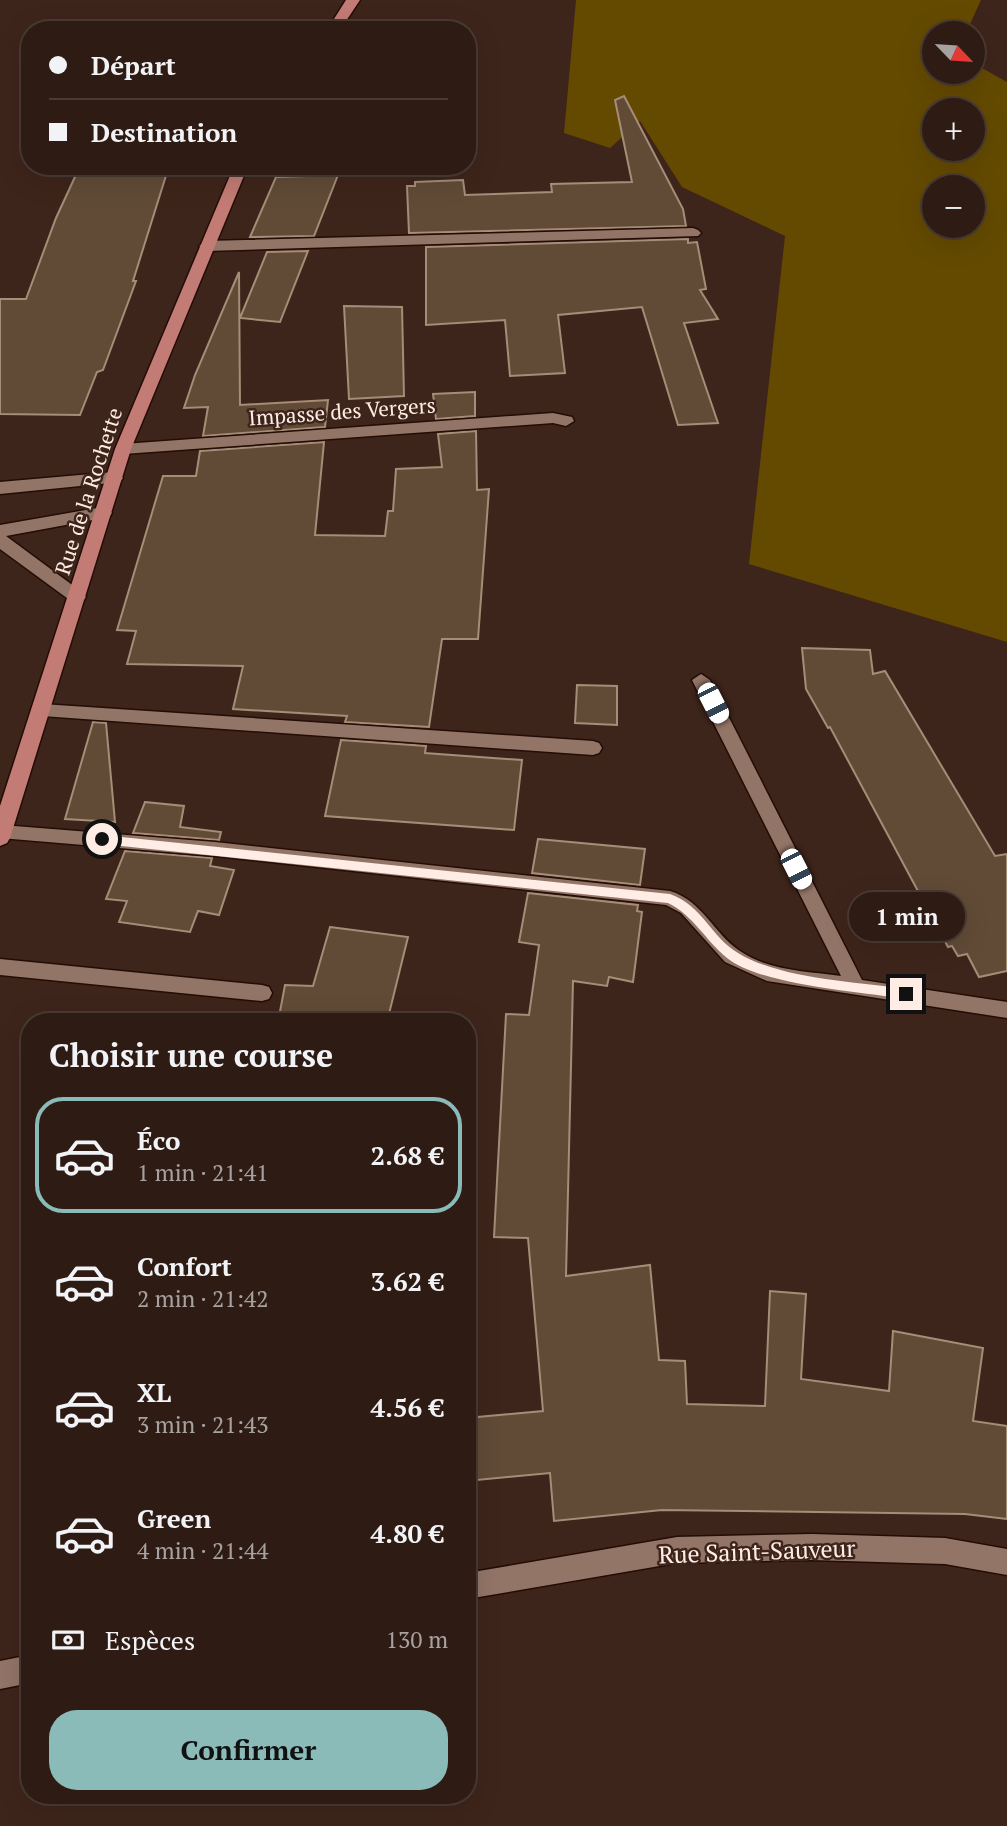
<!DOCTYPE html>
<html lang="fr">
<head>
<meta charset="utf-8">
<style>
  :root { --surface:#2e1c14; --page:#36251d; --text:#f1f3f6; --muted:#a7a1a0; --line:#493a34; --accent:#8bbbb9 }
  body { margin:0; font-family:"PT Serif",serif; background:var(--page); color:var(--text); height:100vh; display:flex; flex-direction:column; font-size:26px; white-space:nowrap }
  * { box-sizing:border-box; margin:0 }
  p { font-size:23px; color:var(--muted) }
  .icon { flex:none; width:38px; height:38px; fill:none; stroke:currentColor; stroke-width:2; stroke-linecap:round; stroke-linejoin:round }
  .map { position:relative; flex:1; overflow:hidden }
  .side { position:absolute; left:21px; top:1013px; width:455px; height:791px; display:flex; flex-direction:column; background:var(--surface); border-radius:28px; box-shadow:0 7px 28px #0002,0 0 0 2px var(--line) }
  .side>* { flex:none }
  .hud { position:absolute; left:21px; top:21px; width:455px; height:154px; border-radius:28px; box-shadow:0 7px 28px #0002,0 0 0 2px var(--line); display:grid; align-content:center; height:154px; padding:0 28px; background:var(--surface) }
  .needle { width:46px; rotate:115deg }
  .controls { position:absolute; left:922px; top:21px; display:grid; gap:14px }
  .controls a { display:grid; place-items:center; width:63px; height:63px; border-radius:50%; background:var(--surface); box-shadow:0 7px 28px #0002,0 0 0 2px var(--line); font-size:35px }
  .end { position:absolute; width:32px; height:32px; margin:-16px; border:9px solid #feece5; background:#111; box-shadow:0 0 0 4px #111 }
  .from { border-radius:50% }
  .bubble { position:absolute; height:49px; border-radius:24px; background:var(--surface); box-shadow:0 7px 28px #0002,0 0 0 2px var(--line); font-size:23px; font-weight:700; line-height:49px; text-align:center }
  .car { position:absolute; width:21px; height:42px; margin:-21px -10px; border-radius:9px; box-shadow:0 0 5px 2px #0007; background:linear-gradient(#fff 24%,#345 0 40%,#fff 0 76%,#345 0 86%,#fff 0) }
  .hud b { display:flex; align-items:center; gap:24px; height:66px; font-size:26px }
  .hud b+b { border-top:2px solid var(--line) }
  .hud i { width:18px; height:18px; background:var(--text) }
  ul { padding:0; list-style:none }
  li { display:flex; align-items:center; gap:21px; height:116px; margin:0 14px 10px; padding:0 14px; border:4px solid transparent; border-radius:28px }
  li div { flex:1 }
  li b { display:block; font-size:26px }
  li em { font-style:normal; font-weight:700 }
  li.on { border-color:var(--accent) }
  li>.icon { width:63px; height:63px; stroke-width:1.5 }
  h2 { padding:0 28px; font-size:32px; line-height:84px }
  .pay { display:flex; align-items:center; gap:18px; height:77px; padding:0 28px; font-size:26px }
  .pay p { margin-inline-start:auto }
  .button { display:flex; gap:14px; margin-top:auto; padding:14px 28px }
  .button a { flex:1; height:80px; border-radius:28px; background:var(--accent); color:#111; font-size:28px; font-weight:700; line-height:80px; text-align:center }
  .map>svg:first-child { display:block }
</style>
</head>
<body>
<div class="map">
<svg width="1007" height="1826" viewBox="0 0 1007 1826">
  <rect width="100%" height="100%" fill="#3e251b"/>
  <path fill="#644a00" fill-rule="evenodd" d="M 576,0 L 981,0 L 966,33 L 934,33 L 934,72 L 973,72 L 973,63 L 1007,82 L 1007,642 L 749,564 L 785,236 L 682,187 L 640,121 L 610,148 L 564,133 ZM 934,110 L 973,110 L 973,149 L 934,149 ZM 934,187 L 973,187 L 973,226 L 934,226 Z"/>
  <path fill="#614b37" stroke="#a58d77" stroke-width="2" d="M 624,96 L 683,209 L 686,226 L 409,233 L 407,186 L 415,186 L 415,182 L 463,180 L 465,195 L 552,192 L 551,184 L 632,182 L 615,100 Z
    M 80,166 L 169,166 L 133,281 L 136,281 L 103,370 L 97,372 L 80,415 L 0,414 L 0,299 L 26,299 L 56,218 Z
    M 338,175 L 314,236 L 250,237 L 276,177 Z
    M 688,239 L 688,243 L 697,242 L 706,289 L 700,290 L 718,319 L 684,323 L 718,423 L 678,425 L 642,307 L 558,315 L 565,373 L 510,376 L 505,320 L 426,325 L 426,247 Z
    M 308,251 L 280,322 L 240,318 L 267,252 Z
    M 239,272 L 240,405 L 328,400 L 325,427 L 203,436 L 208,407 L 184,408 L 195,375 Z
    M 344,306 L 402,307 L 404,396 L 349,399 Z
    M 475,392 L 475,416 L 436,419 L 433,394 Z
    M 476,431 L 477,490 L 489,489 L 478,639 L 442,639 L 429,727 L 345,722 L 347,716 L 233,709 L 243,666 L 127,664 L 136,631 L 117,630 L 163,476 L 196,476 L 200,451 L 324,442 L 315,535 L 385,536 L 388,511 L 393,511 L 396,469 L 442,467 L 438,434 Z
    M 802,648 L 870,650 L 873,674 L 885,671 L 995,856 L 1007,854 L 1007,971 L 979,977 L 967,954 L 958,956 L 952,946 L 948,947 L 830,727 L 828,728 L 806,689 Z
    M 577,685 L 617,686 L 617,725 L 575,723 Z
    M 93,722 L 106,723 L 115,822 L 65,819 Z
    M 341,740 L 426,746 L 425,753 L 522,760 L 514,830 L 325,816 Z
    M 145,802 L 184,806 L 180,827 L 221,832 L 219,840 L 133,833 Z
    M 538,839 L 645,849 L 640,885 L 532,873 Z
    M 125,851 L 212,858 L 210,866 L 234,870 L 219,915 L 198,911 L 190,932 L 119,922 L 127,901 L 106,899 Z
    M 528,893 L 638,905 L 637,911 L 642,912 L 633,982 L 609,977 L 607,986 L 573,981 L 566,1276 L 650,1265 L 659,1360 L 685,1361 L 687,1404 L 765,1406 L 770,1291 L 806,1294 L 801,1379 L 889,1391 L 893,1331 L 983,1348 L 973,1421 L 1007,1426 L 1007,1519 L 965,1514 L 662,1510 L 554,1521 L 550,1473 L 467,1481 L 467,1418 L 543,1411 L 528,1238 L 494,1237 L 506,1014 L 529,1015 L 539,945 L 519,942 Z
    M 330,927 L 408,937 L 387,1022 L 278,1022 L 285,985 L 313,986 Z"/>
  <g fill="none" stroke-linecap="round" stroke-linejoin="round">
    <g stroke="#240d05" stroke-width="3">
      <path id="lane" d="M 701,674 L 710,680 L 862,980 L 1007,1002 L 1007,1018 L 767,981 L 725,962 L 681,913 L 666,905 L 215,856 L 0,838 L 2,825 L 215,842 L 670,891 C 703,901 713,933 740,951 C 769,971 807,971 841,976 L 692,680 Z
        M 42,704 L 593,741 L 599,743 L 602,748 L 599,753 L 593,755 L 42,716 L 36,714 L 33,710 L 36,706 Z
        M 0,959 L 262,985 L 269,987 L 272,993 L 269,999 L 262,1001 L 0,975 Z"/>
    </g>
    <g stroke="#240d05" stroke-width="3">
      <path id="street" d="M 693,228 L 698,230 L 701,233 L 698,236 L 207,251 L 199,246 L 207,241 Z
        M 553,413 L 572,417 L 574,421 L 566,426 L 553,423 L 123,454 L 115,449 L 123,444 Z
        M 114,472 L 120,474 L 123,478 L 120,482 L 0,494 L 0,482 Z
        M 103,507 L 109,509 L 112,513 L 109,517 L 6,536 L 83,593 L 86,597 L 83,601 L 71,601 L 0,549 L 0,525 Z
        M 812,1534 L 945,1538 L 1007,1549 L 1007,1575 L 945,1564 L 812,1560 L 677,1563 L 467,1599 L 467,1573 L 677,1537 Z
        M 30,1655 L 30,1683 L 0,1689 L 0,1661 Z"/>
    </g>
    <g stroke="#240d05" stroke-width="3">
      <path id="primary" d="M 346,0 L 360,0 L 340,30 L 327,30 Z
        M 234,166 L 248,166 L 131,449 L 10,838 L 7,843 L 0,846 L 0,806 L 115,449 Z"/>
    </g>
    <use href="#lane" fill="#937568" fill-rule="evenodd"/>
    <use href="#street" fill="#937568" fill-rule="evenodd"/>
    <use href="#primary" fill="#c37b75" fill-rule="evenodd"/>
  </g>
  <path fill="#feece5" d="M 102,835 L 670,894 C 703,906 711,937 738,953 C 780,979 857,982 906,989 L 912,994 L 906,999 C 862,992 760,985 727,958 C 705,940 694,916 668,903 L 102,844 L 97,839 Z"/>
  <g text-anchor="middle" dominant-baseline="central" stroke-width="5" stroke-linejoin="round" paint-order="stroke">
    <g font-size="21" fill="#feece5" stroke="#3e251b">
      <text transform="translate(342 411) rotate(-4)">Impasse des Vergers</text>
      <text transform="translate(88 491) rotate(-72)">Rue de la Rochette</text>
    </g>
    <g font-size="24" fill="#feece5" stroke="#3e251b">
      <text transform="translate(757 1551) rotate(-2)">Rue Saint-Sauveur</text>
    </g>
  </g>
</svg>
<div class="controls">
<a><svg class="needle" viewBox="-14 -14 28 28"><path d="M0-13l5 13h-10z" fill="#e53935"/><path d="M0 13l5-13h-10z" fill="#a7a1a0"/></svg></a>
<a>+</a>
<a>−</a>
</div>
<i class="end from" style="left:102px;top:839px"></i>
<i class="end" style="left:906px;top:994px"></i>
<div class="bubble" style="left:849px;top:892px;width:116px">1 min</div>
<i class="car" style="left:713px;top:703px;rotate:153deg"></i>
<i class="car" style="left:796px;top:869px;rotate:153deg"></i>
<div class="hud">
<b><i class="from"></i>Départ</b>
<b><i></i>Destination</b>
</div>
<section class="side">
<h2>Choisir une course</h2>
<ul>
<li class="on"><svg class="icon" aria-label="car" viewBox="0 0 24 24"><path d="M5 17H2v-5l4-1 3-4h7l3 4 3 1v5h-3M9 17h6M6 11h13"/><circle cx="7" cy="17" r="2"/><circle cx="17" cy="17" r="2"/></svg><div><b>Éco</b><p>1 min · 21:41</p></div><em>2.68 €</em></li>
<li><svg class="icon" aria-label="car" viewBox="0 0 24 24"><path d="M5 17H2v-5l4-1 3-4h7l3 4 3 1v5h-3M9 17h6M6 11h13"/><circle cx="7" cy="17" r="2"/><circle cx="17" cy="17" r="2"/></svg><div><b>Confort</b><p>2 min · 21:42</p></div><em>3.62 €</em></li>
<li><svg class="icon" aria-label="car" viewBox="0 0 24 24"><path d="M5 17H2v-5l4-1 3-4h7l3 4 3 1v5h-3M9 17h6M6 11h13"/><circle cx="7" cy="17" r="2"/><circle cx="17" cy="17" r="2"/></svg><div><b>XL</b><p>3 min · 21:43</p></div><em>4.56 €</em></li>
<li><svg class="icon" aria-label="car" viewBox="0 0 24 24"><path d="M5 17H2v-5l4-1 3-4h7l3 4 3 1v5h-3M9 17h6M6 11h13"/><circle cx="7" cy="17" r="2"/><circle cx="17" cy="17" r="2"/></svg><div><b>Green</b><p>4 min · 21:44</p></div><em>4.80 €</em></li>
</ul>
<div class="pay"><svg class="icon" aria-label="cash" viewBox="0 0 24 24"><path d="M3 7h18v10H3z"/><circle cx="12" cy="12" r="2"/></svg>Espèces<p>130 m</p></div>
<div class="button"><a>Confirmer</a></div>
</section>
</div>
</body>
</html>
